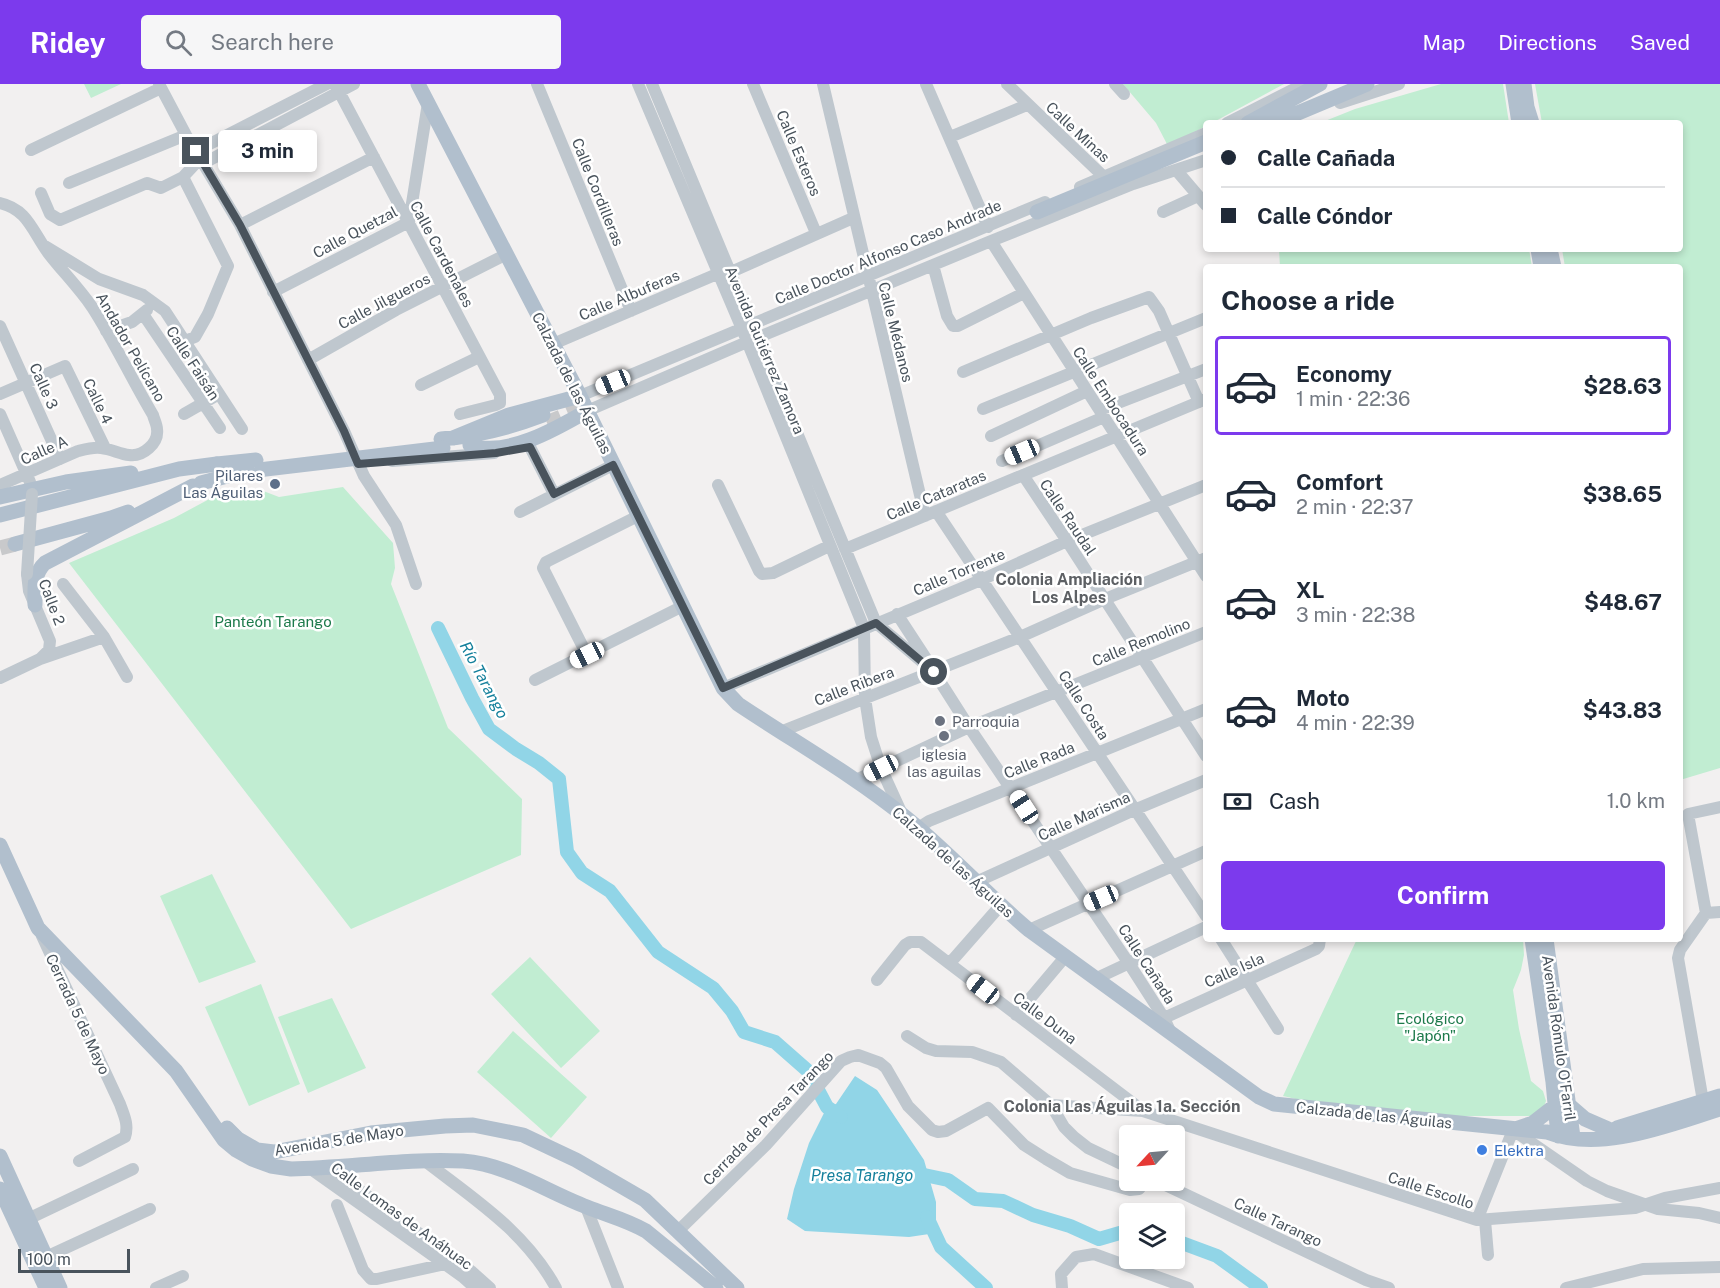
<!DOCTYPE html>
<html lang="en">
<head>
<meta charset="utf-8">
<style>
  :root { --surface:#fff; --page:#f6f6f7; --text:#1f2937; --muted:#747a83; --line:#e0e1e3; --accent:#7c3aed }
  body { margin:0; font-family:"Public Sans",sans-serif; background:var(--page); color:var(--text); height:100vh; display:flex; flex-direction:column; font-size:22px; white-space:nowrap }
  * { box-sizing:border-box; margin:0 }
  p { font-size:20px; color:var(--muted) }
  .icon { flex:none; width:33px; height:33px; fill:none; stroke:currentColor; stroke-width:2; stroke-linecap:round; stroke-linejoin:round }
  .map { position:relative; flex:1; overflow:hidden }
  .details { position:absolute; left:1203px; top:180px; width:480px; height:678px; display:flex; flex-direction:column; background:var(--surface); border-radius:6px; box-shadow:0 3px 9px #0003 }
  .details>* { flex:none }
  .guide { position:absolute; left:1203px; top:36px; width:480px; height:132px; border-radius:6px; box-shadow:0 3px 9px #0003; display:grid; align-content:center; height:132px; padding:0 18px; background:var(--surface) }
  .needle { width:39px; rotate:244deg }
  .fabs { position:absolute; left:1119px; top:1041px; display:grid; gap:12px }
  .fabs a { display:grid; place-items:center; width:66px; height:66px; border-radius:6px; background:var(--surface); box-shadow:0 3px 9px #0003; font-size:30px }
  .scale { position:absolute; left:18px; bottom:15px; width:112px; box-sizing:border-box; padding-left:6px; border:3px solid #49535c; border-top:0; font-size:16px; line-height:21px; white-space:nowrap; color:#49535c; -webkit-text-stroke:4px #fff; paint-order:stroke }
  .end { position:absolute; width:27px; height:27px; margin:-14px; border:8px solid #49535c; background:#fff; box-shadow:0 0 0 3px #fff }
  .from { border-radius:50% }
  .bubble { position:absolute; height:42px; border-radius:6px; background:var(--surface); box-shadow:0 3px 9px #0003; font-size:20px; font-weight:700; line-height:42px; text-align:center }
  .car { position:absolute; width:18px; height:36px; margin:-18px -9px; border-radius:8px; box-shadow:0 0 4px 2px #0007; background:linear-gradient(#fff 24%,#345 0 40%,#fff 0 76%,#345 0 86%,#fff 0) }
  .guide b { display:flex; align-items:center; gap:21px; height:57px; font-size:22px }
  .guide b+b { border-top:2px solid var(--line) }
  .guide i { width:15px; height:15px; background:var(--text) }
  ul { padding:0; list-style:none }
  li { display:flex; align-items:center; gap:18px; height:99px; margin:0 12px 9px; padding:0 6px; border:3px solid transparent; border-radius:6px }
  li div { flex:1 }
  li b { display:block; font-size:22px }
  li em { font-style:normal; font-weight:700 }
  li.on { border-color:var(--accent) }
  li>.icon { width:54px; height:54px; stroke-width:1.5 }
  h2 { padding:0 18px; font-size:27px; line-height:72px }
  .pay { display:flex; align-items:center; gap:15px; height:66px; padding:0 18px; font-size:22px }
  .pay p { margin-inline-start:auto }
  .cta { display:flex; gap:12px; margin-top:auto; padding:12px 18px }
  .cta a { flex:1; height:69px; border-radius:6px; background:var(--accent); color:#fff; font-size:24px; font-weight:700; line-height:69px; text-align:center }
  header { display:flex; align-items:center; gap:36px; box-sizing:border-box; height:84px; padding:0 30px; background:var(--accent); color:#fff }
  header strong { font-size:28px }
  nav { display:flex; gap:33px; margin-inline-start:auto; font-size:21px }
  .search { width:420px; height:54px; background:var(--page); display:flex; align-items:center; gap:15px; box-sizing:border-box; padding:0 21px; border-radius:6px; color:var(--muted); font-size:22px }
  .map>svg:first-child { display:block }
</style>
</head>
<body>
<header>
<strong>Ridey</strong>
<div class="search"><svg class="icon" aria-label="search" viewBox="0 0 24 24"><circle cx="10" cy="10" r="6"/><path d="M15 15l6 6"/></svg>Search here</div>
<nav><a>Map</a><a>Directions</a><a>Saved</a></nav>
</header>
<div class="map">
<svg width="1720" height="1204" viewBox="0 0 1720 1204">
  <rect width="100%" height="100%" fill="#f2f0f0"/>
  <path fill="#c1edd2" d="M 84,0 L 121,0 L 91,14 Z
    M 1123,0 L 1284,0 L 1212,39 L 1206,39 L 1206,42 L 1168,62 L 1156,39 Z
    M 1441,0 L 1503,0 L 1509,39 L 1320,39 L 1355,25 Z
    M 1535,0 L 1720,0 L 1720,684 L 1680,696 L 1680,183 L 1565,183 L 1562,165 L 1680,165 L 1680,39 L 1542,39 Z
    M 1279,165 L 1529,165 L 1532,183 L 1280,183 Z
    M 343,403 L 393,459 L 395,484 L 391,500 L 448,644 L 522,715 L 521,771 L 351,845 L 69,479 L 174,434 L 228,405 L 258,405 L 279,413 Z
    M 212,790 L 256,878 L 199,899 L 160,812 Z
    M 1357,855 L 1523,855 L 1524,871 L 1521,886 L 1513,906 L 1519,945 L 1531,997 L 1543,1007 L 1546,1017 L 1542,1027 L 1533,1032 L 1454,1032 L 1313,1019 L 1283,1012 Z
    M 530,873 L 600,947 L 561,984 L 491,910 Z
    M 261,900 L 300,1000 L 249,1022 L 205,923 Z
    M 332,914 L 366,984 L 308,1009 L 278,933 Z
    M 513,947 L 587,1013 L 551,1054 L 477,988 Z"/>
  <path fill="#91d5e7" d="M 855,992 L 877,1006 L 924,1076 L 936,1118 L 936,1149 L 909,1153 L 805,1147 L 787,1135 L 794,1105 L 809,1059 L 827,1023 L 836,1020 Z"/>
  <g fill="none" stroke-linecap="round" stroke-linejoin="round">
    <path stroke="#91d5e7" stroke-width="14" d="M 438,544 L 472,614 L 489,645 L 516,665 L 539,679 L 559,695 L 567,768 L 582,789 L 610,807 L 658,868 L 713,904 L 732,927 L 744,948 L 775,958 L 808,987 L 827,1023 L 841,1033
      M 910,1088 L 948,1096 L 975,1115 L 1003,1117 L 1033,1131 L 1070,1142 L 1099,1155 L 1130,1146
      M 927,1133 L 941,1163 L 986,1204
      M 1174,1156 L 1217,1172 L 1261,1204"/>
    <path stroke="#c8c9cb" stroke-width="15" stroke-dasharray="15 8" stroke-linecap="butt" d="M 547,339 L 582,324
      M 0,464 L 15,460"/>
    <path stroke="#bfc7ce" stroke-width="12" d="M 159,0 L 186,51 L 240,141 L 344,347 L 364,392 L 396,441 L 416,500
      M 335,0 L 500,311 L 500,319 L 496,321 L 460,330
      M 537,0 L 631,227
      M 638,0 L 742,245 L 864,544 L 865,614 L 871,653 L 881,684 L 902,730
      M 652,0 L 876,539 L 934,588 L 969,643 L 1128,878 L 1164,934 L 1171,949
      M 753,0 L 816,149
      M 823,0 L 925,432
      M 926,0 L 988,143
      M 1007,0 L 1103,92
      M 1115,0 L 1124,10
      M 1340,19 L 1399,0
      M 1227,39 L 1304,0
      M 950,53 L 1027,21
      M 31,66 L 161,4
      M 196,74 L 196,67 L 327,0
      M 1177,87 L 1206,121
      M 69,99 L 186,51
      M 1080,103 L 1206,49
      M 41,109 L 50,130 L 60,136 L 147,99 L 161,104 L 183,93
      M 0,119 C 28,125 33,149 49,170 C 63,188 79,204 92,223 C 114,257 132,296 153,331 C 154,335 157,341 157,345 C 159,359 143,373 129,371 C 120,370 111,365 101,364 C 93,363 86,365 78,367 L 0,401
      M 1163,128 L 1198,112
      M 240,141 L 374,73
      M 991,157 L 1206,492
      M 45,162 L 99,195 L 143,211 L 165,227 L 242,345
      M 933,181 L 947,232 L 953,242 L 958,242 L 1024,209
      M 731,188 L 853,134
      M 273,208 L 409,138 L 428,19
      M 143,230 L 220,344
      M 0,242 L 60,375
      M 106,247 L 132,238 L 147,226
      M 185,257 L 195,253 L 208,230 L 228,182 L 183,93 L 196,79 L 204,79 L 354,0
      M 553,260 L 717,190
      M 308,276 L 396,226 L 507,170
      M 963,288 L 1091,234 L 1149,213 L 1159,227 L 1199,318
      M 421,301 L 479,273
      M 0,310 L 65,282 L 105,364
      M 580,312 L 1045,118
      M 983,325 L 1206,234
      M 1100,326 L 1206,285
      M 587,327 L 747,258 L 991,157 L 1133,100 L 1206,76
      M 0,330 L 30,398
      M 184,330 L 219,310
      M 991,352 L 1087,307
      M 530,363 L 554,410
      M 392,377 L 494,369
      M 1002,377 L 1104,333
      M 1023,391 L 1067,457 L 1206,672
      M 718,401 L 759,487 L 762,490 L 773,489 L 829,462
      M 936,427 L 1206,832
      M 520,428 L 613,381
      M 845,465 L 1206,315
      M 27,490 L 29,507 L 50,557 L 49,566 L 41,574
      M 63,500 L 104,553 L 127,593
      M 897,530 L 929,579
      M 587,571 L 543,484 L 546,478 L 638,432
      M 0,594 L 40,575 L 104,553
      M 535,596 L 683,522
      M 723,604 L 981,496 L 1067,457 L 1206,401
      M 780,648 L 1020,553 L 1105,515 L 1206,474
      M 856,696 L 969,643 L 1206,548
      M 918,744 L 929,737 L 1206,625
      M 976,798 L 1134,726 L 1206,696
      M 1706,829 L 1720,828
      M 1029,846 L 1206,767
      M 42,852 L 120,1020 C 124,1031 129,1041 125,1053 L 79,1077
      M 1221,855 L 1278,945
      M 950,879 L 1000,822
      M 1095,895 L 1206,843
      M 877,896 L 905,861 L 910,858 L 921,858 L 1142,1026
      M 1016,931 L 1065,873
      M 1164,934 L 1316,865 L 1319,862 L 1320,855
      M 907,952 L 926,964 L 936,967 L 972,968 L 1001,978 L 1051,1021 L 1064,1043 L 1074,1053 L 1088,1064 L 1130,1084
      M 1703,1017 L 1678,874 L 1680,866 L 1706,829 L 1688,730 L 1720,723
      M 1051,1021 L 1143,1027 L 1477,1136 L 1635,1124 L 1665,1114 L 1720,1104
      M 425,1077 C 475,1116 525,1147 556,1204
      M 328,1083 L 471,1187 L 490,1204
      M 311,1085 L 463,1193 L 475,1204
      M 1155,1096 L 1366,1196 L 1389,1204
      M 337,1121 L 363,1186 L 371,1195 L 377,1195 L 445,1180
      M 586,1123 L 618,1204
      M 28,1135 L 133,1085
      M 1477,1136 L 1513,1046 L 1587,1097 L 1607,1107 L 1658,1125 L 1699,1129 L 1720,1134
      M 1485,1136 L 1488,1171
      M 678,1147 L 766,1061 L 841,977 L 850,973 L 858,971 L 880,979 L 886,984 L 908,1022 L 932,1046 L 938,1048 L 946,1047 L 988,1024 L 1024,1061 L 1046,1075 L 1070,1089 L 1130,1106 L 1139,1105 L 1146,1096
      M 46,1173 L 150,1125
      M 156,1204 L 183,1192
      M 1062,1204 L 1061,1190 L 1076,1173 L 1094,1170 L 1188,1204
      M 1566,1204 L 1643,1185 L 1720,1183"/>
    <path stroke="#b1bfcd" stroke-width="15" d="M 418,0 L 580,312 L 723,604 L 738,620 C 793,657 852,690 904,732 C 948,767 986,810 1029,846 L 1259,1013 L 1274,1020 L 1547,1048 C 1601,1069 1668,1041 1720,1025
      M 1513,0 L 1519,39
      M 1524,0 L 1527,23 L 1532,39
      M 1248,39 L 1320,0
      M 1274,39 L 1367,0
      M 1037,128 L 1206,58
      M 1538,165 L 1541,183
      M 1550,165 L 1554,183
      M 453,354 L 509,331 L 580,312
      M 441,355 C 477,352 509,344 543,331
      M 470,361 C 506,374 556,345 587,327
      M 0,413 L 66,398 L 131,389
      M 0,431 L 179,385 L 217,380
      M 15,460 L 111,434 L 128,428
      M 35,521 C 35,506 33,490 45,479 L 193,402
      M 0,761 L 38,844 L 176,987 L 224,1056 L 236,1066 L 252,1075 L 271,1082 L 291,1085 C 348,1084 406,1074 463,1077 C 507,1080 547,1108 587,1123 C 607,1131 627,1136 646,1147 L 716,1204
      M 1532,855 L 1553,998 L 1558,1052
      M 1546,855 L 1573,1053
      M 1570,1022 L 1585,1035 L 1608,1045
      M 227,1044 L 238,1055 L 257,1066 L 274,1068 L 371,1049 L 445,1042 L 473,1041 L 523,1051 L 576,1076 L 645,1116 L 737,1204
      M 1518,1044 L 1533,1039 L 1556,1021
      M 1617,1044 L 1720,1012
      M 0,1072 L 60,1204
      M 0,1105 L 46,1204"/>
    <path stroke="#bfc7ce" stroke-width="12" d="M 27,490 L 32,410"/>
    <path stroke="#b1bfcd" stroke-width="15" d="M 217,380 L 256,376
      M 201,399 L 242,388 L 443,364"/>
  </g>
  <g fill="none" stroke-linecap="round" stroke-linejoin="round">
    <path stroke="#49535c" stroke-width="8" d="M 196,67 L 240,141 L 344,347 L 358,380 L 496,369 L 530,363 L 554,410 L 613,381 L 723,604 L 876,539 L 934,588"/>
  </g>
  <circle fill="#5c6f8a" stroke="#fff" stroke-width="2" cx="275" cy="400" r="6"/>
  <g fill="#6b7280" stroke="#fff" stroke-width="2">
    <circle cx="940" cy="637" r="6"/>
    <circle cx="944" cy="652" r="6"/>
  </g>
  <circle fill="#3f7fe0" stroke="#fff" stroke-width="2" cx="1482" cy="1066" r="6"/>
  <g text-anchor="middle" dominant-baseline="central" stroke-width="5" stroke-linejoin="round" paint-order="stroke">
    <g font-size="15" fill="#49535c" stroke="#fff">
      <text transform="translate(1078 48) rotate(43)">Calle Minas</text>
      <text transform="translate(799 69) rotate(67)">Calle Esteros</text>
      <text transform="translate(598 108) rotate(68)">Calle Cordilleras</text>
      <text transform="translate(355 148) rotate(-28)">Calle Quetzal</text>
      <text transform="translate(888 168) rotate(-23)">Calle Doctor Alfonso Caso Andrade</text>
      <text transform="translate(442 170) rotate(62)">Calle Cardenales</text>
      <text transform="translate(629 211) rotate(-23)">Calle Albuferas</text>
      <text transform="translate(384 217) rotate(-28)">Calle Jilgueros</text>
      <text transform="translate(896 248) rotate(76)">Calle Médanos</text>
      <text transform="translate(131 263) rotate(60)">Andador Pelícano</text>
      <text transform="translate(765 266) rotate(67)">Avenida Gutiérrez Zamora</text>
      <text transform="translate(193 279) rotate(57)">Calle Faisán</text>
      <text transform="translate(572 299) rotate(63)">Calzada de las Águilas</text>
      <text transform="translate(44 302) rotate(66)">Calle 3</text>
      <text transform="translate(98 317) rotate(64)">Calle 4</text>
      <text transform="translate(1111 317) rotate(57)">Calle Embocadura</text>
      <text transform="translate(44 366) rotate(-24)">Calle A</text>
      <text transform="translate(936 411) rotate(-23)">Calle Cataratas</text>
      <text transform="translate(1068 433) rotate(56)">Calle Raudal</text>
      <text transform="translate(959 488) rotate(-23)">Calle Torrente</text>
      <text transform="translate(52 518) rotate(69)">Calle 2</text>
      <text transform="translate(1141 558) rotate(-22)">Calle Remolino</text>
      <text transform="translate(854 602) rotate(-21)">Calle Ribera</text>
      <text transform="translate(1084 621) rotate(57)">Calle Costa</text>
      <text transform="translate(1039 676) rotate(-22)">Calle Rada</text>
      <text transform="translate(1084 732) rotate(-24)">Calle Marisma</text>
      <text transform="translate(953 778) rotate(42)">Calzada de las Águilas</text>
      <text transform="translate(1147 880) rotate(57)">Calle Cañada</text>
      <text transform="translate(1234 886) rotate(-24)">Calle Isla</text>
      <text transform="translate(78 930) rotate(65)">Cerrada 5 de Mayo</text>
      <text transform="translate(1045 934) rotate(37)">Calle Duna</text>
      <text transform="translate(1559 954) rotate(82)">Avenida Rómulo O'Farril</text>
      <text transform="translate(1374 1031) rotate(6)">Calzada de las Águilas</text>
      <text transform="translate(768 1034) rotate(-46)">Cerrada de Presa Tarango</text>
      <text transform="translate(339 1056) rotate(-9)">Avenida 5 de Mayo</text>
      <text transform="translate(1431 1106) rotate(18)">Calle Escollo</text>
      <text transform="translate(402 1132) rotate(36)">Calle Lomas de Anáhuac</text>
      <text transform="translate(1278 1138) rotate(25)">Calle Tarango</text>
    </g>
    <g font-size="15" fill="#4e5e75" stroke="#fff" text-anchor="end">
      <text x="263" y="391">Pilares<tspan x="263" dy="17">Las Águilas</tspan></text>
    </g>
    <g font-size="15" fill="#1d7a4b" stroke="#fff">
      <text x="273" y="537">Panteón Tarango</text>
      <text x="1430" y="934">Ecológico<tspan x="1430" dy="17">"Japón"</tspan></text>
    </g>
    <g font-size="15" fill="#5b616d" stroke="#fff" text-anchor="start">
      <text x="952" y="637">Parroquia</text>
      <text x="944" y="670" text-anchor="middle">iglesia<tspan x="944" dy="17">las aguilas</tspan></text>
    </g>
    <g font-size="15" fill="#366cbe" stroke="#fff" text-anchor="start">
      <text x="1494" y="1066">Elektra</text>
    </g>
    <g font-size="16" font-weight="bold" fill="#5d6064" stroke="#fff">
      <text x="1069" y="495">Colonia Ampliación<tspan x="1069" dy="18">Los Alpes</tspan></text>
      <text x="1122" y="1022">Colonia Las Águilas 1a. Sección</text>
    </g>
    <g font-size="16" font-style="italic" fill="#15809c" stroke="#fff">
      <text transform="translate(484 596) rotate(62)">Río Tarango</text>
      <text x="862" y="1091">Presa Tarango</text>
    </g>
  </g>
</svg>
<div class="fabs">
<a><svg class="needle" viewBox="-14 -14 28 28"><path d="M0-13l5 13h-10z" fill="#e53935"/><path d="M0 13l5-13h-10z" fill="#747a83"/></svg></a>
<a><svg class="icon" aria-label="layers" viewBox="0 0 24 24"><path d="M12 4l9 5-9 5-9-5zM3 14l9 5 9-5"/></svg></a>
</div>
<div class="scale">100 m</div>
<i class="end from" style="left:934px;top:588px"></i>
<i class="end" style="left:196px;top:67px"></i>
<div class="bubble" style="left:218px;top:46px;width:99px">3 min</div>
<i class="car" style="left:613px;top:298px;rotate:248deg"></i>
<i class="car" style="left:1022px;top:368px;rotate:247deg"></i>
<i class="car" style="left:587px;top:571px;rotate:244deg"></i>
<i class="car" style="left:881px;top:684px;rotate:244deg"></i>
<i class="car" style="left:1024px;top:723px;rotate:327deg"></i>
<i class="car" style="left:1101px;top:814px;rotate:247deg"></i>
<i class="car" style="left:983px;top:905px;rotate:308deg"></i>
<div class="guide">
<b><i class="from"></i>Calle Cañada</b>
<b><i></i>Calle Cóndor</b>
</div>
<section class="details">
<h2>Choose a ride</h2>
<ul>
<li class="on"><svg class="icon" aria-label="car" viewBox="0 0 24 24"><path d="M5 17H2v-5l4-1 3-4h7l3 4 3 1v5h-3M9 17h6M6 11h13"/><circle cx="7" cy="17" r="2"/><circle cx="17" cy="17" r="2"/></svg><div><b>Economy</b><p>1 min · 22:36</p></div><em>$28.63</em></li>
<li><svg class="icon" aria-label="car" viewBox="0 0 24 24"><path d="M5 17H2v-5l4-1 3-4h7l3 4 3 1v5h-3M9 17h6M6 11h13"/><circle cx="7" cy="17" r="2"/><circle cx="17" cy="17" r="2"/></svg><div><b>Comfort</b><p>2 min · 22:37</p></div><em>$38.65</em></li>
<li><svg class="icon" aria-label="car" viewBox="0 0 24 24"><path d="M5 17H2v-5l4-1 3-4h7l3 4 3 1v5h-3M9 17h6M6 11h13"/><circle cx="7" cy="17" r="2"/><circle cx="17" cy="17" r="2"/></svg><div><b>XL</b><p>3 min · 22:38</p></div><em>$48.67</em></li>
<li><svg class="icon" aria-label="car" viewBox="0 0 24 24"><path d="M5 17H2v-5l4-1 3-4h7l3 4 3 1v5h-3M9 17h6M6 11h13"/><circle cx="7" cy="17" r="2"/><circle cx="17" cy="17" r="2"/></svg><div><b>Moto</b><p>4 min · 22:39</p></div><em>$43.83</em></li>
</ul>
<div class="pay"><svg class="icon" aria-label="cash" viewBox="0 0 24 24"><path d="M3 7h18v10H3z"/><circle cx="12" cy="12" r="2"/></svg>Cash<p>1.0 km</p></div>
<div class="cta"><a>Confirm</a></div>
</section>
</div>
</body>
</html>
